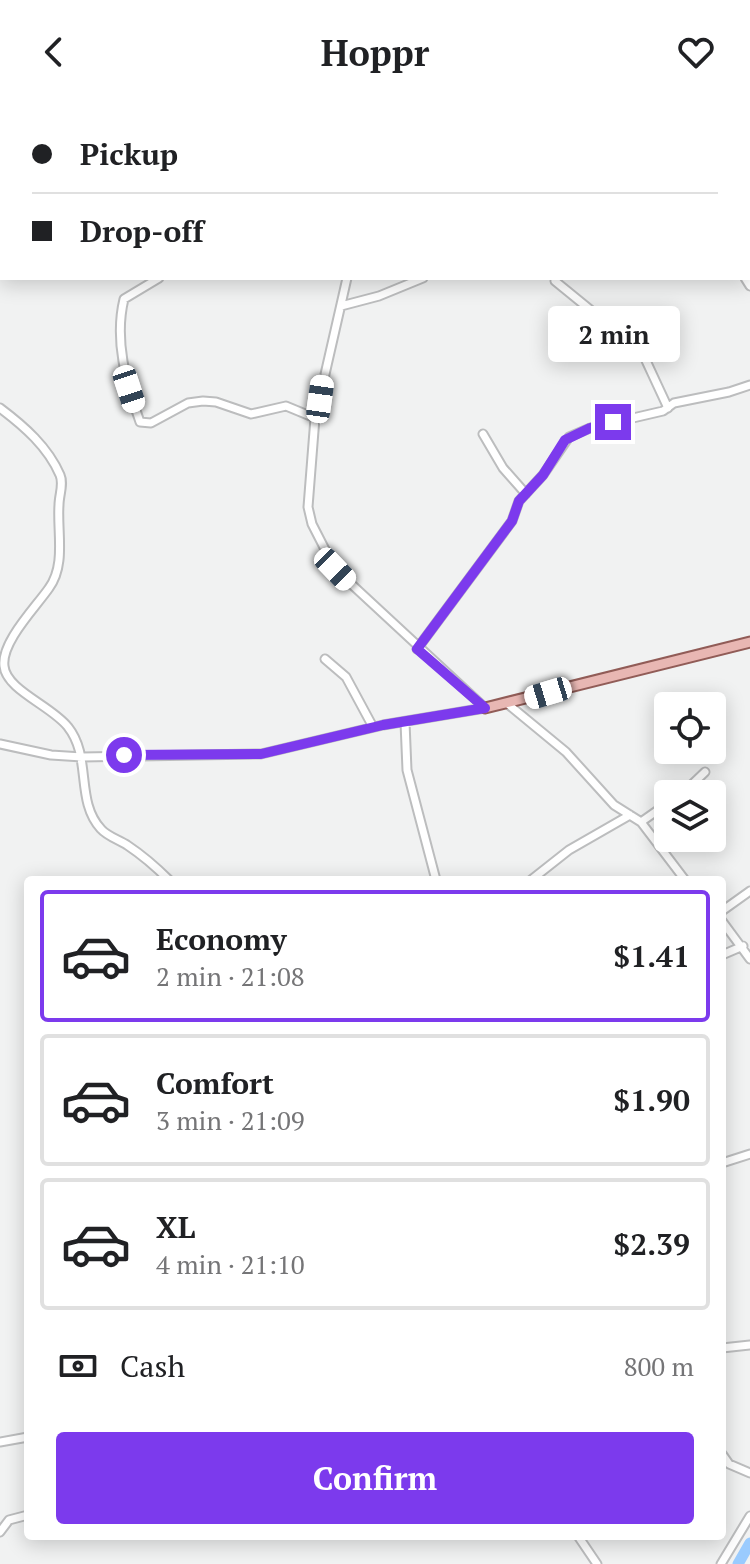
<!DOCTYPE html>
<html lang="en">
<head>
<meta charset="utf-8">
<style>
  :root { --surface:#fff; --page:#f6f6f6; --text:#202124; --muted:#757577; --line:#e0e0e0; --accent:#7c3aed }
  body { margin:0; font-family:"PT Serif",serif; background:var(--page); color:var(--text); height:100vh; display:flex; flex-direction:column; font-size:30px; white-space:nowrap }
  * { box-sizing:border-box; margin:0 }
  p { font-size:26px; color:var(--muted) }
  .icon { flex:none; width:44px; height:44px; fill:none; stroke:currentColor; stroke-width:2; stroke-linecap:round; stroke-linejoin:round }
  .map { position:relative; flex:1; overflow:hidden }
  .panel { position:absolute; left:24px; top:772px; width:702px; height:664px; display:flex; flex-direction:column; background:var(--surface); border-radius:8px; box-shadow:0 4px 20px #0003 }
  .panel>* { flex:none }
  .banner { position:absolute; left:0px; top:0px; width:750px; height:176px; box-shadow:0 4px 20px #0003; display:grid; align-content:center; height:176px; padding:0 32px; background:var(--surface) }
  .tools { position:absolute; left:654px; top:588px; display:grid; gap:16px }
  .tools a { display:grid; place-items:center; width:72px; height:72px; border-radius:8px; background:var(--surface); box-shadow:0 4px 20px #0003; font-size:40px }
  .end { position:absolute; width:36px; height:36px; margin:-18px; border:10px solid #7c3aed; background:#fff; box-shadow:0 0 0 4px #fff }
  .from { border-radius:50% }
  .bubble { position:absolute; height:56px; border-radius:8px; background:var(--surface); box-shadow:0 4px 20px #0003; font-size:26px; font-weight:600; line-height:56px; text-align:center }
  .car { position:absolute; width:24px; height:48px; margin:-24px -12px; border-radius:10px; box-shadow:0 0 6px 2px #0007; background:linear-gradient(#fff 24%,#345 0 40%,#fff 0 76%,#345 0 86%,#fff 0) }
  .banner b { display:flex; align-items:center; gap:28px; height:76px; font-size:30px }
  .banner b+b { border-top:2px solid var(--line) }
  .banner i { width:20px; height:20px; background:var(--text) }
  ul { padding:14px 0 0; list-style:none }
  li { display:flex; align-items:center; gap:24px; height:132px; margin:0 16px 12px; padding:0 16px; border:4px solid var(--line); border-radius:8px }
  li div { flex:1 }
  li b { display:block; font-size:30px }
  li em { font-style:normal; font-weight:600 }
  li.selected { border-color:var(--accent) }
  li>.icon { width:72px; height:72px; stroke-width:1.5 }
  .pay { display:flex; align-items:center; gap:20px; height:88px; padding:0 32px; font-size:30px }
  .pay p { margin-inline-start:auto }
  .button { display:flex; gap:16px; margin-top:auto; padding:16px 32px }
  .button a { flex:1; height:92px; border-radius:8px; background:var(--accent); color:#fff; font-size:32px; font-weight:600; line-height:92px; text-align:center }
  header { display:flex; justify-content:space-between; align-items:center; height:104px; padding:0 32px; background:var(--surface); font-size:36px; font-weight:600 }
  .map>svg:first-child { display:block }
</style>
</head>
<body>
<header><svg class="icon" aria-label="back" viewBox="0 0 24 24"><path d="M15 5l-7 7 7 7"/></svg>Hoppr<svg class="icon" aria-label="heart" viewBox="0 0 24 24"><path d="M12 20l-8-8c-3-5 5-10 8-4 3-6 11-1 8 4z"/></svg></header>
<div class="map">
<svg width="750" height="1460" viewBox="0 0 750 1460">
  <rect width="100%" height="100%" fill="#f1f2f2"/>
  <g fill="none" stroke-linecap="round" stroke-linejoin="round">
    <path stroke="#9acbfe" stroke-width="11" d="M 738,1460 L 750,1439"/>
    <g stroke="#bcbdbe" stroke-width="11">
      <path id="minor" d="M 290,0 L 290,2
        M 692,0 L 692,2
        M 404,2 L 405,0
        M 748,68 L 750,66
        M 159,174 L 124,195 C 114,236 126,279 140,318 L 151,319 L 188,299 L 203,297 L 216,298 L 251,310 L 286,302 L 315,314
        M 347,174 L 315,314 L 308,403 L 312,420 L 335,465 L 485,604
        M 745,174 L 750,182
        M 555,177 L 642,248 L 668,304
        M 341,202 L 379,192 L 423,174
        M 0,304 C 24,322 48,343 60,371 C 64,380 59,391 59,401 C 57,428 66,461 49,484 C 36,503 1,538 4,562 C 6,586 52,602 68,623 C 92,653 75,697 101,725 C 107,732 119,736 127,741 C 142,751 157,764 169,776
        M 483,330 L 503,364 L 526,390
        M 417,545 L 512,417 L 519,397 L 543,371 L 569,333 L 590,324 L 663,307 L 674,299 L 729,288 L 750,281
        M 325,555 L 346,573 L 373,623
        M 509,601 L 566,648 L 614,701 L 641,718 L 685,776
        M 405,618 L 407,666 L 436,776
        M 0,640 L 51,651 L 82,653 L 261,650 L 383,621 L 485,604
        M 682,690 L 705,668
        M 641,718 L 668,699
        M 531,776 L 569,746 L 630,711
        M 722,807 L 750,787
        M 722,817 L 750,855
        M 722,851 L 743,842
        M 722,1059 L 750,1050
        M 722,1244 L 750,1241
        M 0,1338 L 28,1333
        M 722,1350 L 729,1360 L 750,1369
        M 0,1428 L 9,1416 L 28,1411
        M 578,1432 L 597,1460
        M 721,1460 L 750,1412"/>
    </g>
    <g stroke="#915c57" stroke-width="13">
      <path id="major" d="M 485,604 L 750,538"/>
    </g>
    <use href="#minor" stroke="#fff" stroke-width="7"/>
    <use href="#major" stroke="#e8b7b3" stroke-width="9"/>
  </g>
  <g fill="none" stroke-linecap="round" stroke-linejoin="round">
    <path stroke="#7c3aed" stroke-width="10" d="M 124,651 L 261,650 L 383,621 L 485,604 L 417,545 L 512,417 L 519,397 L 543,371 L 565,336 L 590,324 L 613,318"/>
  </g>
</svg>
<div class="tools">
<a><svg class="icon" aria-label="locate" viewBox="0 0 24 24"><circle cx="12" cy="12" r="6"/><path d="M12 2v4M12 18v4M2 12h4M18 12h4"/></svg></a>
<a><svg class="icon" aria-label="layers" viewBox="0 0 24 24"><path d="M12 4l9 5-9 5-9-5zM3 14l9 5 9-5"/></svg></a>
</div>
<i class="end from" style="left:124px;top:651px"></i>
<i class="end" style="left:613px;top:318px"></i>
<div class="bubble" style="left:548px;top:202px;width:132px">2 min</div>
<i class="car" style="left:129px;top:285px;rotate:162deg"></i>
<i class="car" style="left:320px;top:295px;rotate:8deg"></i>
<i class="car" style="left:335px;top:465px;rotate:136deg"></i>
<i class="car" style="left:548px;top:589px;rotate:253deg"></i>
<div class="banner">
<b><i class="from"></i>Pickup</b>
<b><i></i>Drop-off</b>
</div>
<section class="panel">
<ul>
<li class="selected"><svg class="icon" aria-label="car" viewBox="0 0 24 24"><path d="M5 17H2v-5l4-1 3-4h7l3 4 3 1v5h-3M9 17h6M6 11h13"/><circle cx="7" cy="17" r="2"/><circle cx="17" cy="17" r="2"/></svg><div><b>Economy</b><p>2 min · 21:08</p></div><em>$1.41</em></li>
<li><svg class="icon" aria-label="car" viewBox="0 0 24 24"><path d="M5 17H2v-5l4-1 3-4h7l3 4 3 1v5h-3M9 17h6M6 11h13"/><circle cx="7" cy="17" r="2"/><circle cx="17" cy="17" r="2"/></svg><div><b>Comfort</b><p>3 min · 21:09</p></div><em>$1.90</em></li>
<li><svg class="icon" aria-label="car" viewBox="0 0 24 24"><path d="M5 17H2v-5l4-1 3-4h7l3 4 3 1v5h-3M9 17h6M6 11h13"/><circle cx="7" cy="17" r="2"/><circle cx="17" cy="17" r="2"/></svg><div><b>XL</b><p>4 min · 21:10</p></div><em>$2.39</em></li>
</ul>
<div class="pay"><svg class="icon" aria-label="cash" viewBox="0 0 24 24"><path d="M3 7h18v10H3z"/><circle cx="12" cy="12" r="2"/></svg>Cash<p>800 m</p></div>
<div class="button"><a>Confirm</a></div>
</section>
</div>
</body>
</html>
